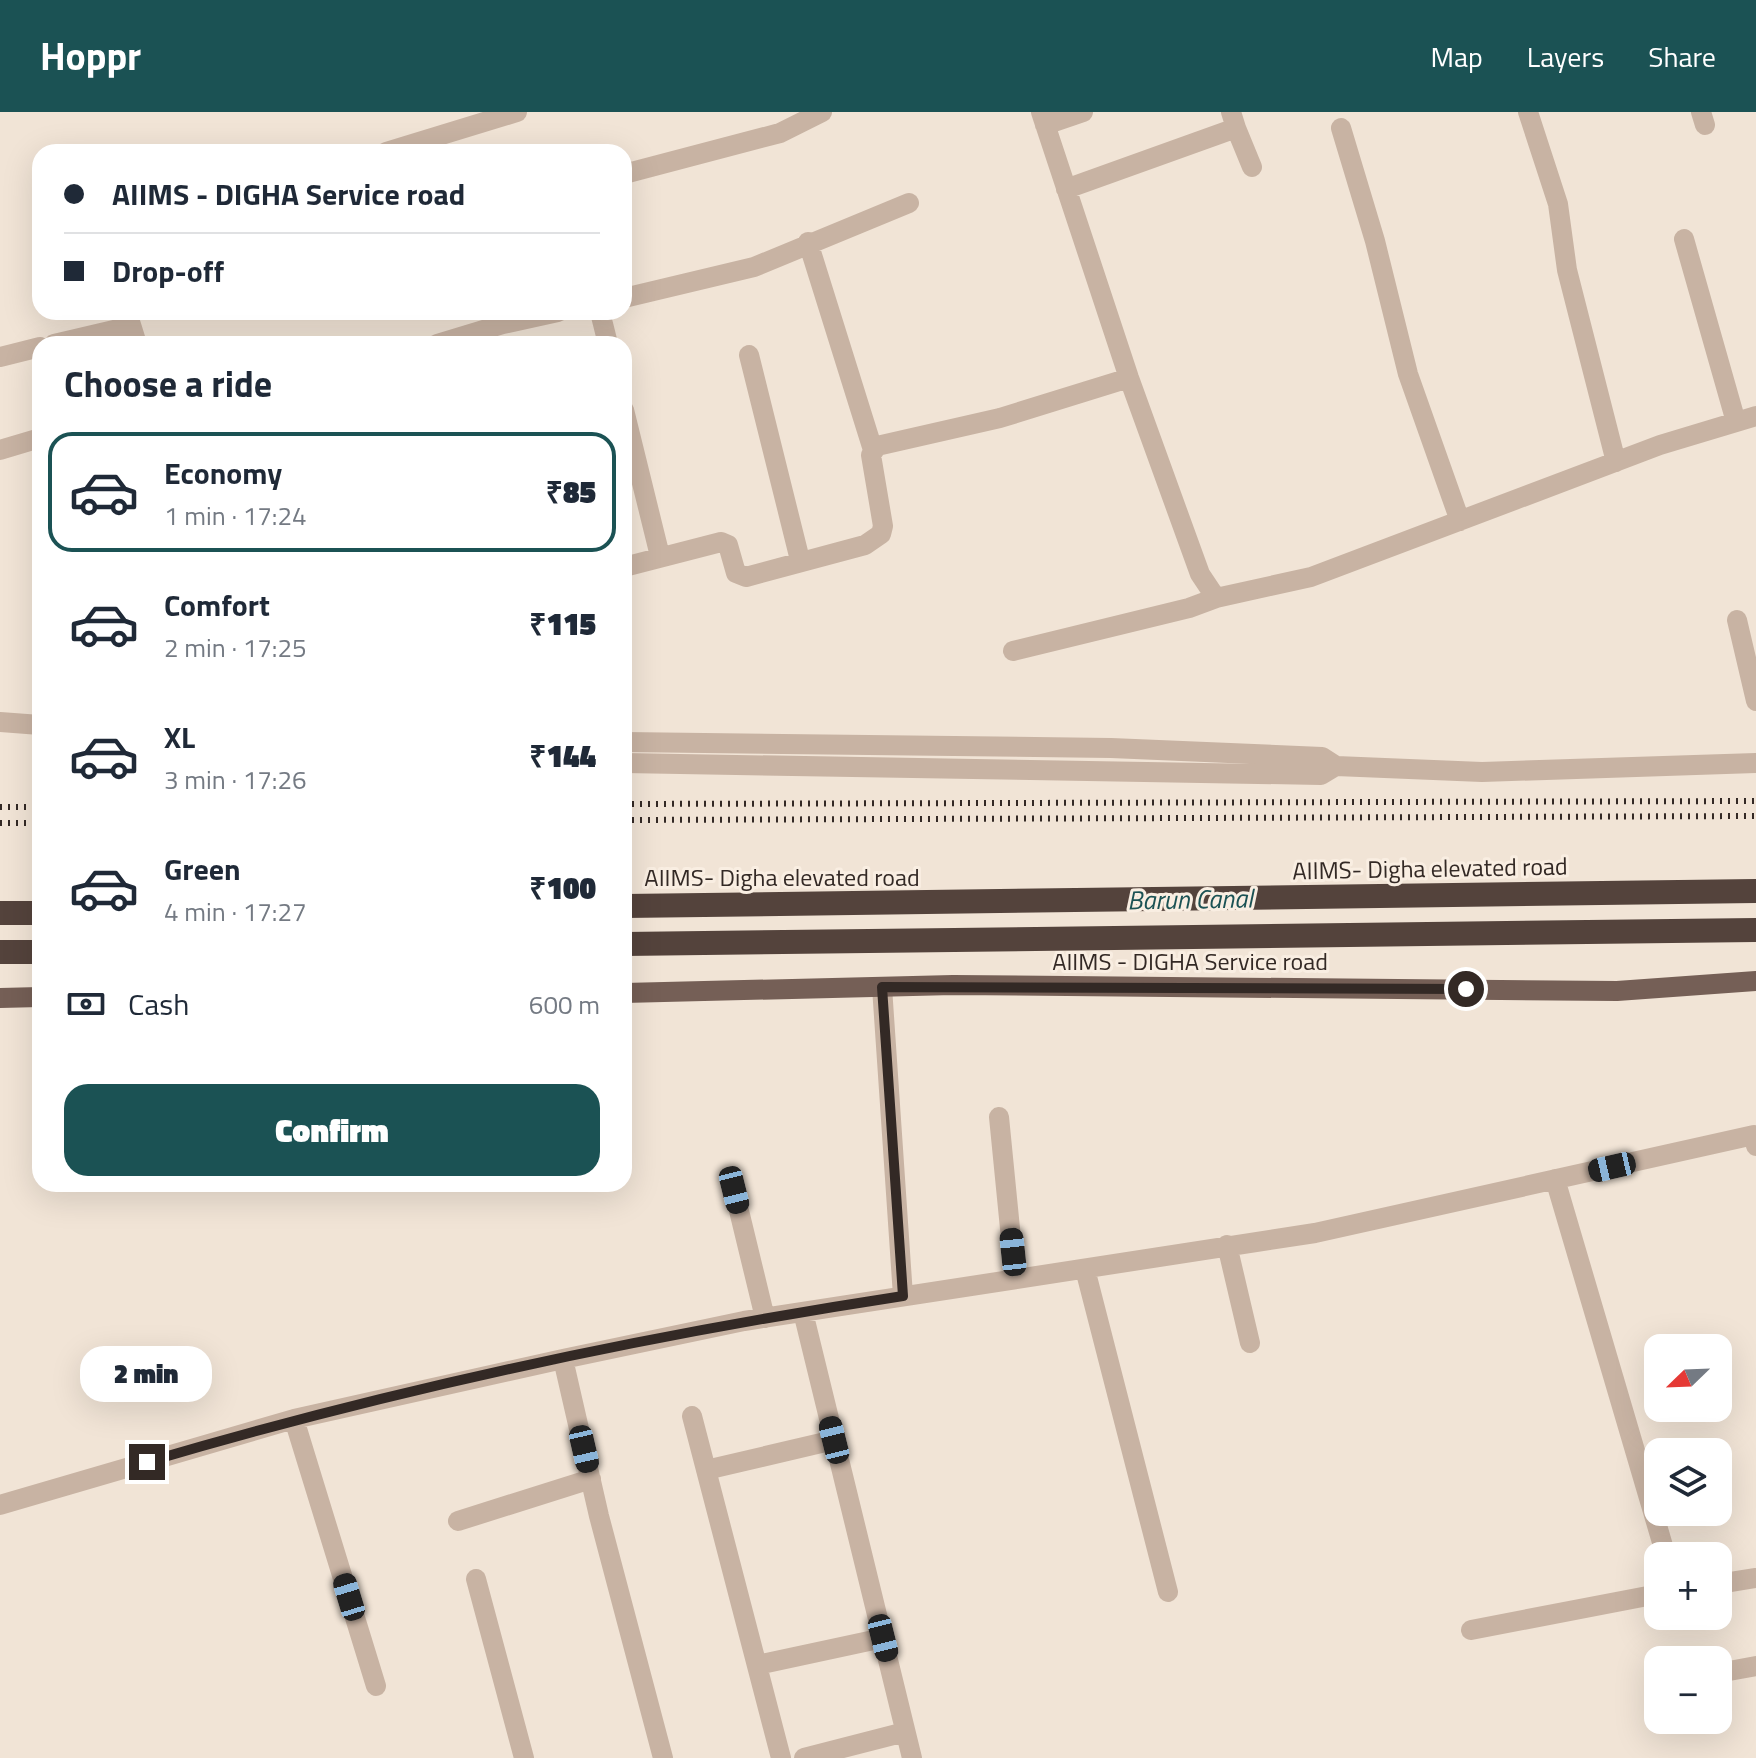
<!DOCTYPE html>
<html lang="en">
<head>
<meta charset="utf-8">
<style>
  :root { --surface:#fff; --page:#f6f6f7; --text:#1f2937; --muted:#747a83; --line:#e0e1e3; --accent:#1b5254 }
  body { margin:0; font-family:"Titillium Web",sans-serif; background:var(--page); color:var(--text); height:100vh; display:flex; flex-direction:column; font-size:30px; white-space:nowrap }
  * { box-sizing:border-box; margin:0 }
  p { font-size:26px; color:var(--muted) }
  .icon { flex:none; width:44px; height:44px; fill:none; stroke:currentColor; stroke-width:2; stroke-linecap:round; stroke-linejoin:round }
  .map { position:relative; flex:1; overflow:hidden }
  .details { position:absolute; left:32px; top:224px; width:600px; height:856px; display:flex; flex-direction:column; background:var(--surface); border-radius:24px; box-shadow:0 8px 32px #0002 }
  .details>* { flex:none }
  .top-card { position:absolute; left:32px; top:32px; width:600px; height:176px; border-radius:24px; box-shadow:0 8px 32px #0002; display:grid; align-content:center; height:176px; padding:0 32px; background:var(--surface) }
  .needle { width:52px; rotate:247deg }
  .fabs { position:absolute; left:1644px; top:1222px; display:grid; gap:16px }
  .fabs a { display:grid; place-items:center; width:88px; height:88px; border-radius:16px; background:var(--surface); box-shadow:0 8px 32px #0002; font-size:40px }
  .end { position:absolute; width:36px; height:36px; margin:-18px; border:10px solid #332925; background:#fff; box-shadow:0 0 0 4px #fff }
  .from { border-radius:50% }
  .bubble { position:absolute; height:56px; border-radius:24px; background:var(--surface); box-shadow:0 8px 32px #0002; font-size:26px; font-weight:800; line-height:56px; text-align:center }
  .car { position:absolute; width:24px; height:48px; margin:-24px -12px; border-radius:10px; box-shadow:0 0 6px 2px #0007; background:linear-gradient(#222 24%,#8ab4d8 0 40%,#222 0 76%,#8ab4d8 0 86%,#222 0) }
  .top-card b { display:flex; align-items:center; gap:28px; height:76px; font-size:30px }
  .top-card b+b { border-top:2px solid var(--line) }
  .top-card i { width:20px; height:20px; background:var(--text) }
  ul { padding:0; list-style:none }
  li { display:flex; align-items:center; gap:24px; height:120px; margin:0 16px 12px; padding:0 16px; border:4px solid transparent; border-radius:24px }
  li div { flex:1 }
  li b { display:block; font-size:30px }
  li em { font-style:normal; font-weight:800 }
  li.selected { border-color:var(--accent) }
  li>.icon { width:72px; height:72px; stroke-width:1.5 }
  h2 { padding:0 32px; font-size:36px; line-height:96px }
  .pay { display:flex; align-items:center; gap:20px; height:88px; padding:0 32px; font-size:30px }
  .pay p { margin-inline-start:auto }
  .primary-button { display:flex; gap:16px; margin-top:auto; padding:16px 32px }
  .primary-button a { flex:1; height:92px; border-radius:24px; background:var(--accent); color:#fff; font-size:32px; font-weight:800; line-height:92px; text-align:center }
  header { display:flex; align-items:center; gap:48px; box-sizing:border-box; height:112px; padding:0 40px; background:var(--accent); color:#fff }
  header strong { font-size:38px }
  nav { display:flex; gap:44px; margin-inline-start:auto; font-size:28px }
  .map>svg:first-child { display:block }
</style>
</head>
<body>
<header>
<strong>Hoppr</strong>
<nav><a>Map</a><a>Layers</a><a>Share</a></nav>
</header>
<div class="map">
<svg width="1756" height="1646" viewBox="0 0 1756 1646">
  <rect width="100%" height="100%" fill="#f1e4d6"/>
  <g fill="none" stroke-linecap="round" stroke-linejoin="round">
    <path stroke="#c8b3a3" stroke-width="20" d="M 1041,0 L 1129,266 L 1200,462 L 1216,486 L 1311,465 L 1660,333 L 1756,304
      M 1528,0 L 1558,92 L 1567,158 L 1616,350
      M 1701,0 L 1705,13
      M 1045,13 L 1083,0
      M 1236,16 L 1252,55
      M 1341,16 L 1375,129 L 1408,262 L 1460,409
      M 386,40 L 517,0
      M 624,62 L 780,21 L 822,0
      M 1066,77 L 1236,16 L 1231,0
      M 1684,127 L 1736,310
      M 808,130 L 873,338
      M 624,186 L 754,155 L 909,91
      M 127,200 L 137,232
      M 600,200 L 608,232
      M 54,232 L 131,214
      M 437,232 L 503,212 L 558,200
      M 749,243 L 800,448
      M 0,245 L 40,235
      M 624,298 L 660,444
      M 0,338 L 40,326
      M 624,455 L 721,430 L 728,433 L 736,461 L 746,465 L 865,433 L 881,422 L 883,414 L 871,343 L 877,334 L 1000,306 L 1129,266
      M 1737,508 L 1756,589
      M 1013,539 L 1189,496 L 1216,486
      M 0,610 L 40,613
      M 624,630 L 1111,636 L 1322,645 L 1336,654 L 1482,660 L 1756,651
      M 624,651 L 1321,663 L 1336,654
      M 882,875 L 903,1184
      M 999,1005 L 1015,1167
      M 1555,1067 L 1666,1444
      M 734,1078 L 765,1206
      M 1227,1133 L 1250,1231
      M 1085,1157 L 1168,1480
      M 803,1200 L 912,1646
      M 563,1247 L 599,1404 L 663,1646
      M 692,1304 L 781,1646
      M 294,1307 L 376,1574
      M 706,1358 L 834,1328
      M 0,1393 L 294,1307 L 563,1247 L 744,1209 L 1315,1121 L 1754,1023 L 1756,1034
      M 458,1409 L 591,1367
      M 476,1467 L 524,1646
      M 1718,1472 L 1756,1466
      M 1471,1518 L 1658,1482
      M 757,1553 L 883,1526
      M 1718,1561 L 1756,1554
      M 804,1646 L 905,1620"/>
    <path stroke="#755f56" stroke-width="20" d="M 624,881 L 953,873 L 1617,879 L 1756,869
      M 0,886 L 40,885"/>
    <path stroke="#54433c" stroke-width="24" d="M 624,794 L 1756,779
      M 0,801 L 40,801
      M 624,832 L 1756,818
      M 0,840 L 40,840"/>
    <path stroke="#332925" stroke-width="6" stroke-dasharray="2 6" stroke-linecap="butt" d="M 624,692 L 1756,689
      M 0,695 L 40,695
      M 624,708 L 1756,704
      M 0,711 L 40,711"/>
  </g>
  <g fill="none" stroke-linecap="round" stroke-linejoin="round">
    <path stroke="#332925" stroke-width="10" d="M 147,1350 C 394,1277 648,1223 903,1184 L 882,875 L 1466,877"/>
  </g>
  <g text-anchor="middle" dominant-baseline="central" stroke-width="6" stroke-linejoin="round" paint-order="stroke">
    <g font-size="24" fill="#332925" stroke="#f9eee2">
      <text transform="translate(1430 756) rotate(-1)">AIIMS- Digha elevated road</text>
      <text x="782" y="765">AIIMS- Digha elevated road</text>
      <text x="1190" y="849">AIIMS - DIGHA Service road</text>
    </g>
    <g font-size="26" font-style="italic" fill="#1b5254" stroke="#f9eee2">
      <text transform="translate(1190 787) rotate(-1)">Barun Canal</text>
    </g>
  </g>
</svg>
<div class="fabs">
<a><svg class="needle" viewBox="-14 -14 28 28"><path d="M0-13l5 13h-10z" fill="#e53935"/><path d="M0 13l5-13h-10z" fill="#747a83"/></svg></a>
<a><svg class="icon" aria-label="layers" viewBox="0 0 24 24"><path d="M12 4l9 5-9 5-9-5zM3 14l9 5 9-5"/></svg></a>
<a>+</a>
<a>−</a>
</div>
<i class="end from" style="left:1466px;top:877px"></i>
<i class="end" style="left:147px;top:1350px"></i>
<div class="bubble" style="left:80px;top:1234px;width:132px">2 min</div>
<i class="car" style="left:1612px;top:1055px;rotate:257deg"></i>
<i class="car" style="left:734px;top:1078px;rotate:166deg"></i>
<i class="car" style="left:1013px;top:1140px;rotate:354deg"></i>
<i class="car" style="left:834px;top:1328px;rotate:346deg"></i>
<i class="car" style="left:584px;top:1337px;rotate:167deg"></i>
<i class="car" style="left:349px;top:1485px;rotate:343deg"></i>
<i class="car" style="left:883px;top:1526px;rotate:166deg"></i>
<div class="top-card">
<b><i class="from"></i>AIIMS - DIGHA Service road</b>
<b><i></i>Drop-off</b>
</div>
<section class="details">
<h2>Choose a ride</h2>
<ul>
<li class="selected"><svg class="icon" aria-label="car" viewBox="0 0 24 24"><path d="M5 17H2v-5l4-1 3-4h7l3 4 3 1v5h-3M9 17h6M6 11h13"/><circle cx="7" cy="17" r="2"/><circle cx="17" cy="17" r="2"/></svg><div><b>Economy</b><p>1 min · 17:24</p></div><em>₹85</em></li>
<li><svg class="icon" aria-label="car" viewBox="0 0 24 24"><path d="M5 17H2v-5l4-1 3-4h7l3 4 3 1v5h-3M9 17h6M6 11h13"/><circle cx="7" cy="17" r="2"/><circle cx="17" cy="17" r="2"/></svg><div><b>Comfort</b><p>2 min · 17:25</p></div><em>₹115</em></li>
<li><svg class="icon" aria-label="car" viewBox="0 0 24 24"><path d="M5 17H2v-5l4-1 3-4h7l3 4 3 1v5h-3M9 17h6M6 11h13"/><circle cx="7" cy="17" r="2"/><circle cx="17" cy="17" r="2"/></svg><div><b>XL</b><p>3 min · 17:26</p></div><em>₹144</em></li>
<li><svg class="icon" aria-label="car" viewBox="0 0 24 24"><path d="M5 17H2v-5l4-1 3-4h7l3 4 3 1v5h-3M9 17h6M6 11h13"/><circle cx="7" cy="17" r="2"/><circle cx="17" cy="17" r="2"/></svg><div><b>Green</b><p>4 min · 17:27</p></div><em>₹100</em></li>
</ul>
<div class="pay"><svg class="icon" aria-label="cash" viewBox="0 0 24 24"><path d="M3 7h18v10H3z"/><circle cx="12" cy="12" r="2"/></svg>Cash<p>600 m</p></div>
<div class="primary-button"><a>Confirm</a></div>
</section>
</div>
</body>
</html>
